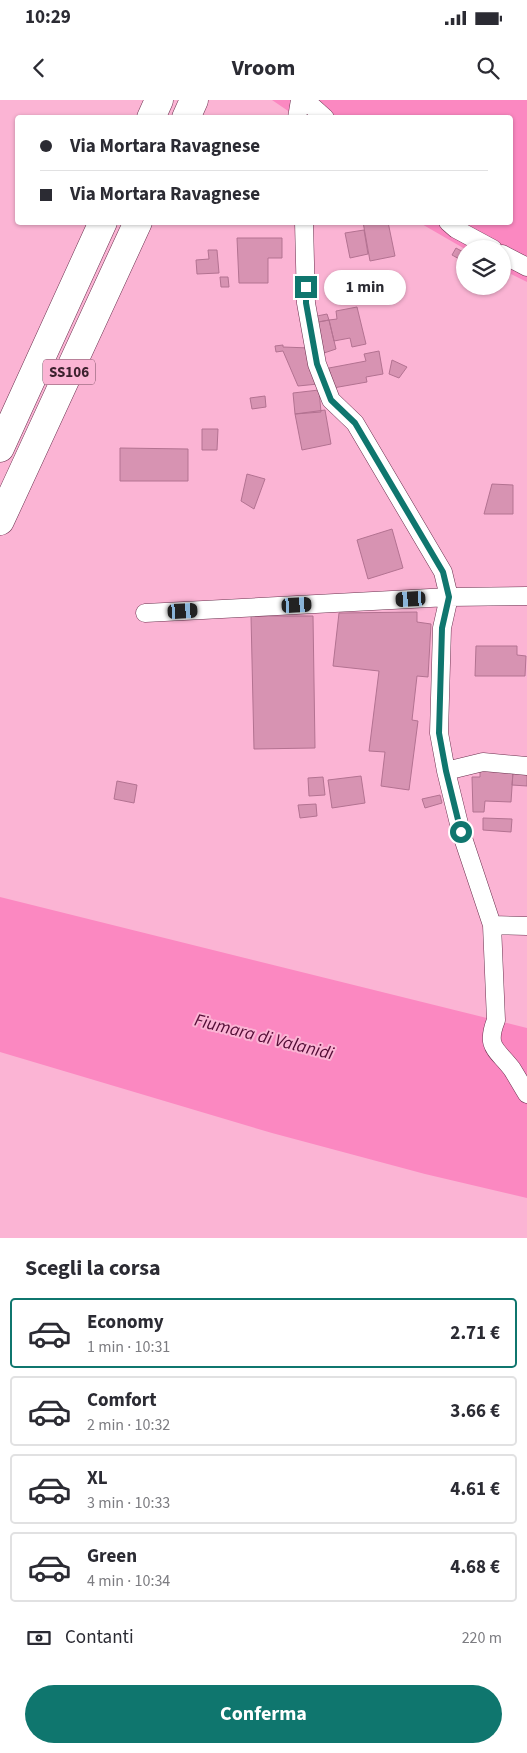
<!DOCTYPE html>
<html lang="it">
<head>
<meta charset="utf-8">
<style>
  :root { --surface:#fff; --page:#f2f2f3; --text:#2b2b33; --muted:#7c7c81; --line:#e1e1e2; --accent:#0f766e }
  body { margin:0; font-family:"Source Sans 3",sans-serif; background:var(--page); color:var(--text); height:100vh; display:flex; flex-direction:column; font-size:19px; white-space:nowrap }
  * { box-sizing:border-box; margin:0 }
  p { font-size:16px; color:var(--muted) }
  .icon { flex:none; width:28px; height:28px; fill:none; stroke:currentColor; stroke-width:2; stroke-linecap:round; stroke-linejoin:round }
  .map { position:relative; height:1138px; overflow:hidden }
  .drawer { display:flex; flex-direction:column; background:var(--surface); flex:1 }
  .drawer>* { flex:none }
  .guide { position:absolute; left:15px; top:15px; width:498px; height:110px; border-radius:5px; box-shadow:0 1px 4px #0004; display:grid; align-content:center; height:110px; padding:0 25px; background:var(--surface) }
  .fabs { position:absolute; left:456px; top:140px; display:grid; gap:10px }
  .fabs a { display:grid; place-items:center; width:55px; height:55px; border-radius:50%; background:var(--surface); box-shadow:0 1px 4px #0004; font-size:25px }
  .end { position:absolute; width:22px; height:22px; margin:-11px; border:6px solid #0f766e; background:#fff; box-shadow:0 0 0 2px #fff }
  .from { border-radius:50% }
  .bubble { position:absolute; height:35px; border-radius:18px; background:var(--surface); box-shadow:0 1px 4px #0004; font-size:16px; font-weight:700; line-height:35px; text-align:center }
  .car { position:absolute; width:15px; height:30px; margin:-15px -8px; border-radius:6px; box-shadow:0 0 4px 1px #0007; background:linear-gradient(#222 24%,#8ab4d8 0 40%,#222 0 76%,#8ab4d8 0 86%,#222 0) }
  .guide b { display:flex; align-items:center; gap:18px; height:48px; font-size:19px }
  .guide b+b { border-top:1px solid var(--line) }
  .guide i { width:12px; height:12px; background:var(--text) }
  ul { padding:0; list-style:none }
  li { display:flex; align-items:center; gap:15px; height:70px; margin:0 10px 8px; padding:0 15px; border:2px solid var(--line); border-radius:5px }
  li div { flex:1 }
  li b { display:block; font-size:19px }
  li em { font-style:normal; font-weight:700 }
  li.on { border-color:var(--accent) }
  li>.icon { width:45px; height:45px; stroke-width:1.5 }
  h2 { padding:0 25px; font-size:22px; line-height:60px }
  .pay { display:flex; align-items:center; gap:12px; height:55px; padding:0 25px; font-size:19px }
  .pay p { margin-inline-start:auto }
  .action { display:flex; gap:10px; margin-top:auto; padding:10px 25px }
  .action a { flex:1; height:58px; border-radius:30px; background:var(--accent); color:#fff; font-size:20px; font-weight:700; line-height:58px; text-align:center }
  .status { display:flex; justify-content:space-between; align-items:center; height:35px; padding:0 25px; background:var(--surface); direction:ltr }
  .status svg { height:14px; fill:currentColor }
  header { display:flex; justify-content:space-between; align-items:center; height:65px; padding:0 25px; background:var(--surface); font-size:22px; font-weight:700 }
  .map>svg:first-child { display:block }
</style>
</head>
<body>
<div class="status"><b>10:29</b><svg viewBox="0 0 49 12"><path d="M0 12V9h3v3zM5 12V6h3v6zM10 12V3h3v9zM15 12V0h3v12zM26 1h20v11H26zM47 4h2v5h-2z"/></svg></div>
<header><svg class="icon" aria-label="back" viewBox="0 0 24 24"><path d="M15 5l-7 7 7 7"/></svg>Vroom<svg class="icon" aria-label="search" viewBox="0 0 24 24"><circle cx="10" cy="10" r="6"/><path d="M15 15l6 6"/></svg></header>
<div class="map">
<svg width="527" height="1138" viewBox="0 0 527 1138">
  <rect width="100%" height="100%" fill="#fbb4d4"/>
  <path fill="#fb88c1" d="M 272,0 L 527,0 L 527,182 L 503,170 L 502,149 L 465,149 L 420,123 L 510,122 L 510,18 L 297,17 Z
    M 0,797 L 527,928 L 527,1098 L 425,1074 L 272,1033 L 0,952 Z"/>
  <path fill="#d793b2" stroke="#b37291" d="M 363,122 L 388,122 L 395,156 L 370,161 Z
    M 364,130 L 368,154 L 350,158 L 345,133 Z
    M 237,138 L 282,138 L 282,158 L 268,158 L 268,183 L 239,183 Z
    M 456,148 L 465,153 L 463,161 L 452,155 Z
    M 208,150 L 217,150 L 219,173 L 197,174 L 196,160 L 209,159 Z
    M 220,177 L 228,177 L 229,187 L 221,187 Z
    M 357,207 L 366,244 L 352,247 L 350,238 L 334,241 L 329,220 L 337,219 L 336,211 Z
    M 327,214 L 329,220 L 313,223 L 312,217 Z
    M 329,220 L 336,249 L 321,254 L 313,223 Z
    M 283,245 L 283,247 L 310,248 L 318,284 L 298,286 L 283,251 L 276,252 L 275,246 Z
    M 379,251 L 383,274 L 366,277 L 367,282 L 333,288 L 329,268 L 366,261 L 364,254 Z
    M 392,260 L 407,267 L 399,278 L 389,274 Z
    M 319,290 L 321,312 L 295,314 L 293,293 Z
    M 265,296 L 266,307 L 252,309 L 250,298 Z
    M 325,310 L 331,344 L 302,350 L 295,314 Z
    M 202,329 L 218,329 L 217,350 L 202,350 Z
    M 120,348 L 188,349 L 188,381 L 120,381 Z
    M 247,374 L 265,379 L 254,409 L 241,401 Z
    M 492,384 L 513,385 L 513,414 L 484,414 Z
    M 392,429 L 403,468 L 368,479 L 357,440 Z
    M 417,512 L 417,522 L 431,524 L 428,577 L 417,576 L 412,620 L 418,621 L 409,690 L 381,686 L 385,652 L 369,651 L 379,571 L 333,566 L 339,513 Z
    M 251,516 L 313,516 L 315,648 L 254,649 Z
    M 476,546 L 517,546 L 517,555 L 526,556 L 525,576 L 475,576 Z
    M 527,669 L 527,686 L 512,685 L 513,672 Z
    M 480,670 L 513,672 L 511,702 L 485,701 L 484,712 L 473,712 L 472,677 L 480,677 Z
    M 361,676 L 365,703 L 332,708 L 328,680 Z
    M 323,677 L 325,695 L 309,696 L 308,678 Z
    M 117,681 L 137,685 L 134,703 L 114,699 Z
    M 440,695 L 442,703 L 425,708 L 422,699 Z
    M 316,704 L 317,716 L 300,718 L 298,705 Z
    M 483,718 L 512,719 L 511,732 L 483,730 Z"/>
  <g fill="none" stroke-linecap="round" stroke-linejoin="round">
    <g stroke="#6b304e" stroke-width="19">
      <path id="minor" d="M 305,0 L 325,18
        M 297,18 L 300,0
        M 304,122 L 306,203 L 317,264 L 331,300 L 355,323 L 443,472 L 449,497 L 442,528 L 439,633 L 446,671 L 461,732 L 492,825 L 496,920 C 485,948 497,949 512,969 C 517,977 522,986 527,994
        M 448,122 L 456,129 L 493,149
        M 502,154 L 527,167
        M 145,513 L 449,497 L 527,496
        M 446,671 L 483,662 L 527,666
        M 492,825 L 527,826"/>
    </g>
    <g stroke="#6b304e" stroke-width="29">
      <path id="trunk" d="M 151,18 L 159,0
        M 186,18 L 194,0
        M 0,348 L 103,122
        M 0,421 L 138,122"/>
    </g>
    <use href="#minor" stroke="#fff" stroke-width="18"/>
    <use href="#trunk" stroke="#fff" stroke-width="28"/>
  </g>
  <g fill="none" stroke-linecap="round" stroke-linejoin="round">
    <path stroke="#0f766e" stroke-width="6" d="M 306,187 L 306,203 L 317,264 L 331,300 L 355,323 L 443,472 L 449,497 L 442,528 L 439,633 L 446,671 L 461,732"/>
  </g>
  <g text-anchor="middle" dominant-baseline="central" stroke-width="4" stroke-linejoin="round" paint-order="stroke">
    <rect fill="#fbb4d4" stroke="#764e60" stroke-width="1" x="43" y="259.5" width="52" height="25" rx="4"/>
    <g font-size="15" font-weight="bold" fill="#3d222f">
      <text x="69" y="272">SS106</text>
    </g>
    <g font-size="18" font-style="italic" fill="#520c35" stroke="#fbb4d4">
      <text transform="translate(264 937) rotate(14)">Fiumara di Valanidi</text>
    </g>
  </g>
</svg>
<div class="fabs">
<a><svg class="icon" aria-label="layers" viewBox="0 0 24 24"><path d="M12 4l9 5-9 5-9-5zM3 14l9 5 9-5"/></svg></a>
</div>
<i class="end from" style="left:461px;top:732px"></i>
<i class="end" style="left:306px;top:187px"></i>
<div class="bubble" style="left:324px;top:170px;width:82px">1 min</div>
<i class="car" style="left:411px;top:499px;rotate:267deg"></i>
<i class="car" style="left:297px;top:505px;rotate:87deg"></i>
<i class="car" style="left:183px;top:511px;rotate:87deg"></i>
<div class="guide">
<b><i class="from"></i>Via Mortara Ravagnese</b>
<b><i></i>Via Mortara Ravagnese</b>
</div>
</div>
<section class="drawer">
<h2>Scegli la corsa</h2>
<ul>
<li class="on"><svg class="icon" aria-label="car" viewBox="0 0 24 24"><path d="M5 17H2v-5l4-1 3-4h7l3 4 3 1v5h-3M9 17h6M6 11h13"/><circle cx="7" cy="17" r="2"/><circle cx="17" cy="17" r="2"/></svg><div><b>Economy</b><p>1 min · 10:31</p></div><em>2.71 €</em></li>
<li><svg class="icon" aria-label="car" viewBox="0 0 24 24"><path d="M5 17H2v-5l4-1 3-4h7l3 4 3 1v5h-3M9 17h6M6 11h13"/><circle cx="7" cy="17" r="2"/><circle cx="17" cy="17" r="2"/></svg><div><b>Comfort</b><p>2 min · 10:32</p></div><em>3.66 €</em></li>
<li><svg class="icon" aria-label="car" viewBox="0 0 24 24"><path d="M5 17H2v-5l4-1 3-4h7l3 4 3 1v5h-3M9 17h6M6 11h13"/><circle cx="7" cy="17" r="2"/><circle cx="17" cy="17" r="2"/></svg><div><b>XL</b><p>3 min · 10:33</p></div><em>4.61 €</em></li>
<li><svg class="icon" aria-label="car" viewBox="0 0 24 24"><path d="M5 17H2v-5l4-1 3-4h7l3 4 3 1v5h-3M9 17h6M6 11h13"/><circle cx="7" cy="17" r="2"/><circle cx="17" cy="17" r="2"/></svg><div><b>Green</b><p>4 min · 10:34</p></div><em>4.68 €</em></li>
</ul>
<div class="pay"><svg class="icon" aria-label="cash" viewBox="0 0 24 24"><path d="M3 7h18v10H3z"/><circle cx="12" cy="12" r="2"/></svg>Contanti<p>220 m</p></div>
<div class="action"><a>Conferma</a></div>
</section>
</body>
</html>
